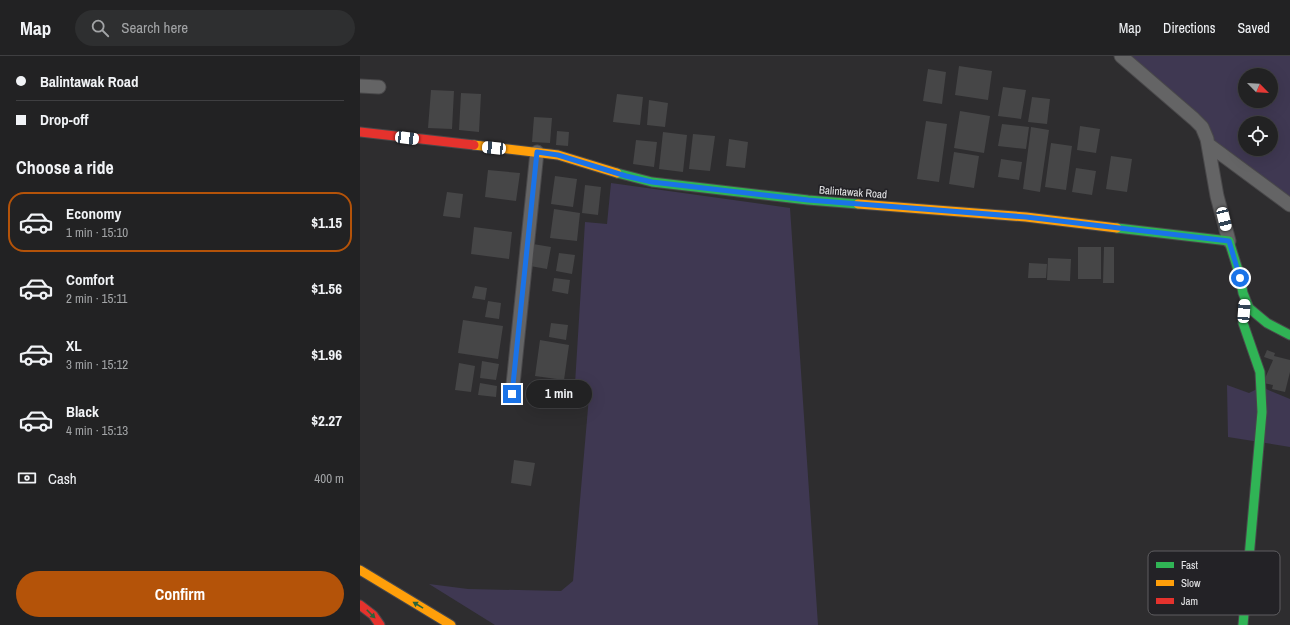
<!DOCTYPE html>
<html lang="en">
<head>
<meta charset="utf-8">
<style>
  :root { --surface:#222223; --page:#2e2f30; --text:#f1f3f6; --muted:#a2a4a6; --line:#3f3f41; --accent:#b45309 }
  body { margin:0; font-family:"Archivo Narrow",sans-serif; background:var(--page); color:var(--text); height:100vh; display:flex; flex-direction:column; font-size:15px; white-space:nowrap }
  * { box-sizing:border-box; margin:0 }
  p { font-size:13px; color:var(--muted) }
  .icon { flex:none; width:22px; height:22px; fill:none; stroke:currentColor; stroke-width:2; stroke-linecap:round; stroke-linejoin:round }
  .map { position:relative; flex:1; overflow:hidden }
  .side { display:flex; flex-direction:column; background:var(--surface); width:360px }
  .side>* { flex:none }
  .banner { display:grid; align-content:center; height:88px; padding:0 16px; background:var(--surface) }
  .needle { width:26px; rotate:114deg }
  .buttons { position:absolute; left:878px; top:12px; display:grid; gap:8px }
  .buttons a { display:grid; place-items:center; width:40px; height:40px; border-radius:50%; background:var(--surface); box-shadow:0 4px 16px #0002,0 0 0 1px var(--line); font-size:20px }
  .end { position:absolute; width:18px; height:18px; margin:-9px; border:5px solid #1a73e8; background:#fff; box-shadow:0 0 0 2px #fff }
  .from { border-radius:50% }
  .bubble { position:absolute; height:28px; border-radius:14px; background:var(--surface); box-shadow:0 4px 16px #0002,0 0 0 1px var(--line); font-size:13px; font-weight:700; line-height:28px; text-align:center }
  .car { position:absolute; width:12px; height:24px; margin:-12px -6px; border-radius:5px; box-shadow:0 0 3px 1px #0007; background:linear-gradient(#fff 24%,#345 0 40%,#fff 0 76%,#345 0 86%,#fff 0) }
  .banner b { display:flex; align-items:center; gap:14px; height:38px; font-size:15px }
  .banner b+b { border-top:1px solid var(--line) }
  .banner i { width:10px; height:10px; background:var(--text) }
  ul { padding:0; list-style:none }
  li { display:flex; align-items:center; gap:12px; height:60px; margin:0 8px 6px; padding:0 8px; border:2px solid transparent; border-radius:16px }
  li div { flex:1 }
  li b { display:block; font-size:15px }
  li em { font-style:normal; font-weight:700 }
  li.on { border-color:var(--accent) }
  li>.icon { width:36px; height:36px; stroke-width:1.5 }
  h2 { padding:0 16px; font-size:18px; line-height:48px }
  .pay { display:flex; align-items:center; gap:10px; height:44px; padding:0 16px; font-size:15px }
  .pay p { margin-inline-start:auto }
  .cta { display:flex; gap:8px; margin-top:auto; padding:8px 16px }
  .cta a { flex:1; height:46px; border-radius:24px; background:var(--accent); color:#fff; font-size:16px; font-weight:700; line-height:46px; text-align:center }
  header { display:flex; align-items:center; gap:24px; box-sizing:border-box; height:56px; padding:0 20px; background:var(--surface); border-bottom:1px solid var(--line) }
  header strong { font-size:19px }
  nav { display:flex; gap:22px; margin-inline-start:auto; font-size:14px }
  .search { width:280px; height:36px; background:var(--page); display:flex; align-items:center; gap:10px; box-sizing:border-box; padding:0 14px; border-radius:22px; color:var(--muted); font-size:15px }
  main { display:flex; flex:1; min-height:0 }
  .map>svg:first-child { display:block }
</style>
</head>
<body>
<header>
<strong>Map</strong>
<div class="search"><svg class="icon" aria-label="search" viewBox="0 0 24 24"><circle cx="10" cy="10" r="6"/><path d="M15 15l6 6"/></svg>Search here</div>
<nav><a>Map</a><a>Directions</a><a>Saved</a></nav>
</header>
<main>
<section class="side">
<div class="banner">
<b><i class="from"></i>Balintawak Road</b>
<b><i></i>Drop-off</b>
</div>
<h2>Choose a ride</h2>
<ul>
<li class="on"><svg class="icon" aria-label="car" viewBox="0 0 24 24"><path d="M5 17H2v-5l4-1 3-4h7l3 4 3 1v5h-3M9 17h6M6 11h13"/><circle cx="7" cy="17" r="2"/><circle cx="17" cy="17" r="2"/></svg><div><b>Economy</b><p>1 min · 15:10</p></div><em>$1.15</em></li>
<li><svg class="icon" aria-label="car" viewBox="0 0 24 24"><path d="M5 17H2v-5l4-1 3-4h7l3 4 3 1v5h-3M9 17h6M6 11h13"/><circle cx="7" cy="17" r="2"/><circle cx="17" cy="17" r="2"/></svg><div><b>Comfort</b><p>2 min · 15:11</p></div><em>$1.56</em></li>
<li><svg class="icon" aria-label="car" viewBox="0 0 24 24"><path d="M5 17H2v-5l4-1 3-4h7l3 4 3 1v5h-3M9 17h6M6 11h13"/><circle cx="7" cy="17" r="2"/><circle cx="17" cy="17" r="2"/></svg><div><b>XL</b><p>3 min · 15:12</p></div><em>$1.96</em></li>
<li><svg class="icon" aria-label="car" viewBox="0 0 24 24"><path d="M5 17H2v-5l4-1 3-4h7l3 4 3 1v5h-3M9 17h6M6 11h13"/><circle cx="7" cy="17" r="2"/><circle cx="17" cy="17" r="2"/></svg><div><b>Black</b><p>4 min · 15:13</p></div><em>$2.27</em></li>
</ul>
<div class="pay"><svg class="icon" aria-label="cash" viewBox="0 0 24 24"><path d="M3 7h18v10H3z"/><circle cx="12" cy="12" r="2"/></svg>Cash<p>400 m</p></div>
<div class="cta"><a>Confirm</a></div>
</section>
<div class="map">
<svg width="930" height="569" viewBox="0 0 930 569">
  <rect width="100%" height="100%" fill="#2e2d2f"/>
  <path fill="#3f3852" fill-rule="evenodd" d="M 769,0 L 930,0 L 930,143 L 851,84 L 850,72 L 848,67 L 823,44 ZM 885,19 L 911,19 L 911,45 L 885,45 ZM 885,67 L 911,67 L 911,93 L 885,93 Z
    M 251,127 L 430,152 L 458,569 L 135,569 L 69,528 L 108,533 L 201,535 L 213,525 L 230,329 L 215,328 L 225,166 L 247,168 Z
    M 867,329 L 889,337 L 901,331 L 930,343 L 930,391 L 868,381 Z"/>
  <path fill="#464647" d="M 599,10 L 632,15 L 628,44 L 595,39 Z
    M 568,13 L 586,16 L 582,48 L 563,45 Z
    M 643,31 L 666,34 L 661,63 L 638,60 Z
    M 71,34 L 94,35 L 92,73 L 68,72 Z
    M 101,37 L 121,38 L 119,76 L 99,74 Z
    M 257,38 L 283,41 L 280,69 L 253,66 Z
    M 672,41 L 690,43 L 687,68 L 668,66 Z
    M 289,44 L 308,47 L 305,71 L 287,69 Z
    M 600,55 L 630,60 L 624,97 L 594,92 Z
    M 174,61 L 192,62 L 190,87 L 172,86 Z
    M 566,65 L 587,68 L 579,126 L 557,123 Z
    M 642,68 L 669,71 L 666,93 L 638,90 Z
    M 720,70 L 740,73 L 736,97 L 717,94 Z
    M 671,71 L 689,74 L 680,136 L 663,133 Z
    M 197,75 L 209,76 L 208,90 L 196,89 Z
    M 303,76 L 327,79 L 323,116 L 299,113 Z
    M 333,78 L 355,80 L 350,115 L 329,113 Z
    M 369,83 L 388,86 L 385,112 L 366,110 Z
    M 276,84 L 297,86 L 294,111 L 273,108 Z
    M 691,87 L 712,90 L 706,134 L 685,131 Z
    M 594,96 L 619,100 L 614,132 L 589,128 Z
    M 751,100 L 772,103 L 767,136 L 746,133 Z
    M 641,103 L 662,106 L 659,124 L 638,121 Z
    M 716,112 L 736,115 L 732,139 L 712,136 Z
    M 128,114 L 160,117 L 156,145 L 125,141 Z
    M 195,120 L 217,123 L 213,151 L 191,148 Z
    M 225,129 L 241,131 L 238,159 L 222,157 Z
    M 87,136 L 103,138 L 100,162 L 83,160 Z
    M 194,153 L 220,157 L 217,185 L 190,182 Z
    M 114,171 L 152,176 L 149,203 L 111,198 Z
    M 173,188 L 191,191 L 187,213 L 170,210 Z
    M 718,191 L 741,191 L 741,223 L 718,223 Z
    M 744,191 L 754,191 L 754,227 L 743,227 Z
    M 199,197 L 215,199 L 212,218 L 196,215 Z
    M 688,202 L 711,203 L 710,225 L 687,224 Z
    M 669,207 L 687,208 L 686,222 L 668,222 Z
    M 194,222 L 210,224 L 208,238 L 192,235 Z
    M 115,230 L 127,232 L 125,244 L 112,242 Z
    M 128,245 L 141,247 L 139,263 L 125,261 Z
    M 103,264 L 143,270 L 138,303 L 98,297 Z
    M 191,267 L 208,269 L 206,284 L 189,281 Z
    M 180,284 L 209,289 L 204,324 L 175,320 Z
    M 907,294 L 915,297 L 914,300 L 930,304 L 930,316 L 925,336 L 912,333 L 913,329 L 903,327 L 913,304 L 904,301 Z
    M 122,305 L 139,308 L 136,324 L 120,322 Z
    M 99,307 L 115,310 L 111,336 L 95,334 Z
    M 180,324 L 200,327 L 198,341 L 178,338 Z
    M 120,327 L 137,330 L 136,341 L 118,339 Z
    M 154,404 L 175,407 L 171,430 L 151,427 Z"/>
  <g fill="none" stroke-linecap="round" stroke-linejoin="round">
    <g stroke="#49484a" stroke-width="15">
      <path id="street" d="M 761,0 L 834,63 L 842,71 L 847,83 L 857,140 L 869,185
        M 0,30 L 19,31
        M 849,89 L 930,149
        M 152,338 L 177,96"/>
    </g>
    <g stroke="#49484a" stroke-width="11">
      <path id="fast" d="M 257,117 L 292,126 L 448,144 L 498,148
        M 757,172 L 869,185 L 879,217 L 883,237 L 889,252 L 907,267 L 930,279
        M 883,569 L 902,356 L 900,316 L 883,267 L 885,242"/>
    </g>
    <g stroke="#49484a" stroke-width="11">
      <path id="slow" d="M 114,89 L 198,99 L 257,117
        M 498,148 L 666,161 L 757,172
        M 0,514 L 91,569"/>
    </g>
    <g stroke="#49484a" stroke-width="11">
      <path id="jam" d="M 0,76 L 114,89
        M 0,549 L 13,559 L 20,569"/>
    </g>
    <use href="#street" stroke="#646465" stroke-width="13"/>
    <use href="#fast" stroke="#30b455" stroke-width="9"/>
    <use href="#slow" stroke="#ff9f0a" stroke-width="9"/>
    <use href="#jam" stroke="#e5322d" stroke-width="9"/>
  </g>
  <defs><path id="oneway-solid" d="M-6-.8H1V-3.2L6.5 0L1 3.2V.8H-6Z"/></defs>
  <g fill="#29643b">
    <use href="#oneway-solid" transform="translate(58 549) rotate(-149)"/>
    <use href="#oneway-solid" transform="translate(11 558) rotate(45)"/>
  </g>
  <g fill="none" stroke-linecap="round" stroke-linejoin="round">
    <path stroke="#1a73e8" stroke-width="5" d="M 152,338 L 177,96 L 198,99 L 266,120 L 292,126 L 448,144 L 666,161 L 869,185 L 880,222"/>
  </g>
  <g text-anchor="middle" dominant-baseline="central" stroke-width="3.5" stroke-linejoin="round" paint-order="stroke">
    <g font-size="11" fill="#e7e7e9" stroke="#232226">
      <text transform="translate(493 136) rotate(4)">Balintawak Road</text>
    </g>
  </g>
  <rect x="788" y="495" width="132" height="64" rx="6" fill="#232226" stroke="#5e5d60" stroke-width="1"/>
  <rect x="796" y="506" width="18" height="6" fill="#30b455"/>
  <rect x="796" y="524" width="18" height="6" fill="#ff9f0a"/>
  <rect x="796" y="542" width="18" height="6" fill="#e5322d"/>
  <g font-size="11" fill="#e7e7e9">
    <text x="821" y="513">Fast</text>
    <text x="821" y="531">Slow</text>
    <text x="821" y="549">Jam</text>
  </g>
</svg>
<div class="buttons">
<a><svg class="needle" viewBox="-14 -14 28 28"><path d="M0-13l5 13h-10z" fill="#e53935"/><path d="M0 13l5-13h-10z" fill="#a2a4a6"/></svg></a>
<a><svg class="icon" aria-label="locate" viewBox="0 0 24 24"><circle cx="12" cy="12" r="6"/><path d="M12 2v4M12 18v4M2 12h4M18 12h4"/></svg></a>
</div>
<i class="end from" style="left:880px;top:222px"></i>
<i class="end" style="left:152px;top:338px"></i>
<div class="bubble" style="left:166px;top:324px;width:66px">1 min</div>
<i class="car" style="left:47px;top:82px;rotate:97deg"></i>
<i class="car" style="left:134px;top:92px;rotate:276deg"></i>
<i class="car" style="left:864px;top:163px;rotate:166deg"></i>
<i class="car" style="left:884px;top:255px;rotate:4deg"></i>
</div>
</main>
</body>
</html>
